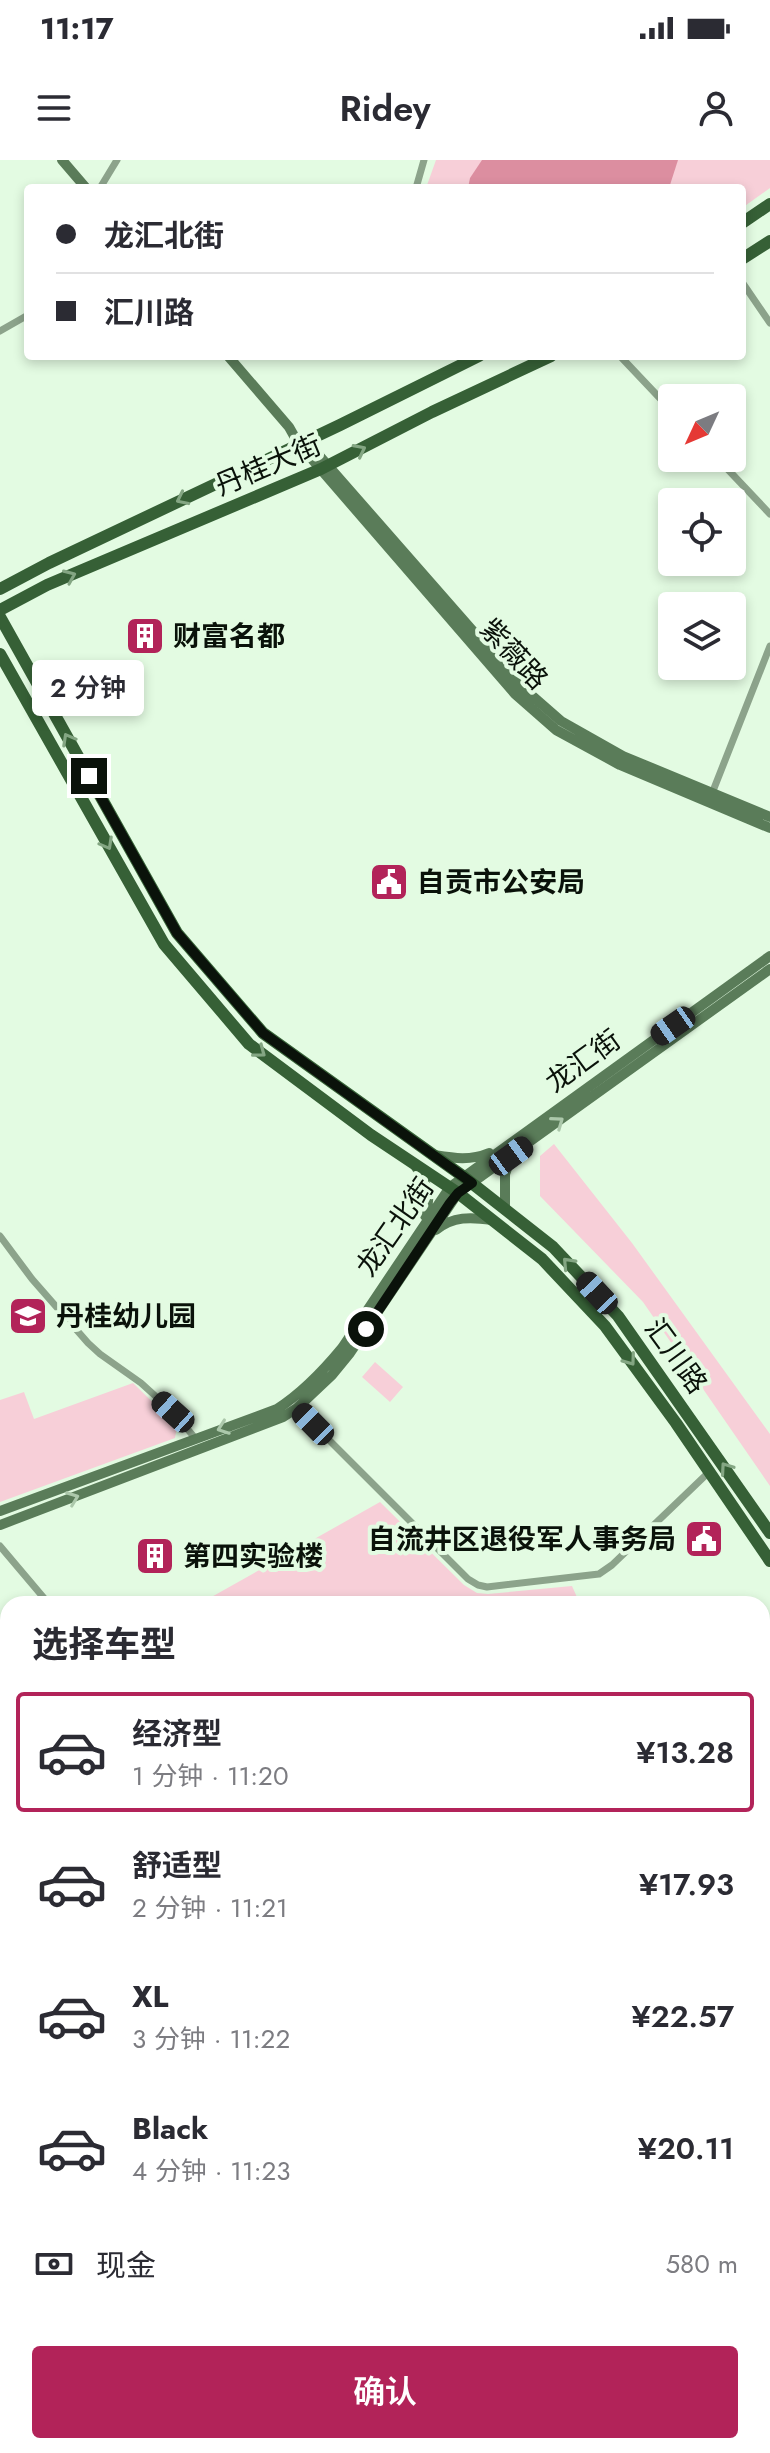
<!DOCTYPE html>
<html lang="zh">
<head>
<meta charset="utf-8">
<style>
  :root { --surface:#fff; --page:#f7f7f7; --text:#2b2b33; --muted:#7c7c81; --line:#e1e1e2; --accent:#b22359 }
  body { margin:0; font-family:Jost,"Noto Sans SC",sans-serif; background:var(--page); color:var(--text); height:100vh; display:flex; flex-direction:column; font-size:30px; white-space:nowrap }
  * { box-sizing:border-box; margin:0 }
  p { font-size:26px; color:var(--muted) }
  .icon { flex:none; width:44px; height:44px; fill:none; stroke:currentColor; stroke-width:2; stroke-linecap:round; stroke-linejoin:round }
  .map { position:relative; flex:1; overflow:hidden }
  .drawer { position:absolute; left:0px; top:1436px; width:770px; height:858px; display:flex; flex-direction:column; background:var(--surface); border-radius:24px 24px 0 0; box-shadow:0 4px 12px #0003 }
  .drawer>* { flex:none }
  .hud { position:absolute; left:24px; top:24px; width:722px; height:176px; border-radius:8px; box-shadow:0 4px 12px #0003; display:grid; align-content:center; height:176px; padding:0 32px; background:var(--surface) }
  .needle { width:52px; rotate:226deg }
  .fabs { position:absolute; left:658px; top:224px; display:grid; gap:16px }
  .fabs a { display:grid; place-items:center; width:88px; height:88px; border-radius:8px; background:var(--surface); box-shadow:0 4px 12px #0003; font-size:40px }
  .end { position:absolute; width:36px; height:36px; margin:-18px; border:10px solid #0a120a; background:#fff; box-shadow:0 0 0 4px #fff }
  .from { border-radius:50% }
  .bubble { position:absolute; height:56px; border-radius:8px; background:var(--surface); box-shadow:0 4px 12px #0003; font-size:26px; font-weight:600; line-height:56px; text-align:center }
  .car { position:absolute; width:24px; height:48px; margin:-24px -12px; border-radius:10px; box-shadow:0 0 6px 2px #0007; background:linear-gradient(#222 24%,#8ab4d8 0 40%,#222 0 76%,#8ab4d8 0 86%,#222 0) }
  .hud b { display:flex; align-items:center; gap:28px; height:76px; font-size:30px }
  .hud b+b { border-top:2px solid var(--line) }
  .hud i { width:20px; height:20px; background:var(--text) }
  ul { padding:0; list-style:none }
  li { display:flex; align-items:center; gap:24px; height:120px; margin:0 16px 12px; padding:0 16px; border:4px solid transparent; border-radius:8px }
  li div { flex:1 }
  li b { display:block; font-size:30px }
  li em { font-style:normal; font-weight:600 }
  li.current { border-color:var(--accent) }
  li>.icon { width:72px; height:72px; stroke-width:1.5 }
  h2 { padding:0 32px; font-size:36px; line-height:96px }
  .pay { display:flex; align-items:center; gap:20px; height:88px; padding:0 32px; font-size:30px }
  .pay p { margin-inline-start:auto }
  .primary-button { display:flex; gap:16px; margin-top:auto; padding:16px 32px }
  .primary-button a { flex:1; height:92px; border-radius:8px; background:var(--accent); color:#fff; font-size:32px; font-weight:600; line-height:92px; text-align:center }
  .status { display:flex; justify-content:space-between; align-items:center; height:56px; padding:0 40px; background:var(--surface); direction:ltr }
  .status svg { height:22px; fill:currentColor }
  header { display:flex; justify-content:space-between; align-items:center; height:104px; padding:0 32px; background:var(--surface); font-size:36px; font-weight:600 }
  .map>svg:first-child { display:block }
</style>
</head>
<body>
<div class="status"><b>11:17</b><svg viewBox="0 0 49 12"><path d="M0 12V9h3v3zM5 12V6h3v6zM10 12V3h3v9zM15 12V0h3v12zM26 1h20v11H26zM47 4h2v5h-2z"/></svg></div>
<header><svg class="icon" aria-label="menu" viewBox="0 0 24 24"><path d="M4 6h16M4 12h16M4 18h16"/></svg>Ridey<svg class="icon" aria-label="person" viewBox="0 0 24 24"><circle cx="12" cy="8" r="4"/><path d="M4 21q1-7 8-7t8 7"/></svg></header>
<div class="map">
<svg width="770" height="2293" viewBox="0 0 770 2293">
  <rect width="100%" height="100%" fill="#e3fbe2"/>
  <path fill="#f7cfd8" d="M 436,0 L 770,0 L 770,28 L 742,48 L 742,28 L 426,28 Z
    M 554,984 L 632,1083 L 770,1274 L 770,1326 L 643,1142 L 540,1036 L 540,996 Z
    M 375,1202 L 403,1227 L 390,1242 L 362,1217 Z
    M 133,1223 L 177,1266 L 175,1278 L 0,1342 L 0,1240 L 24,1232 L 34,1259 Z
    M 380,1342 L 464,1425 L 477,1433 L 488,1434 L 572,1426 L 580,1444 L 199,1444 Z
    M 770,1745 L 770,2014 L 762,2012 L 762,1752 Z
    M 449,2286 L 563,2286 L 560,2293 L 447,2293 Z"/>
  <path fill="#dc8ea0" d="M 482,0 L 678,0 L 669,28 L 468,28 L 470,18 Z"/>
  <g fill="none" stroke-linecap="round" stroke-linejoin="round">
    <path stroke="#8ca38b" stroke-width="7" d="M 100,28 L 117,0
      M 416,28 L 424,0
      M 742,122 L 770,163
      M 0,171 L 28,155
      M 620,196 L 672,251
      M 717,298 L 770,354
      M 711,636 L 770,486
      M 0,1076 L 32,1119 L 88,1183 L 100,1194 L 141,1223 L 173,1252 L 195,1278
      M 297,1248 L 468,1419 L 478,1425 L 487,1427 L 599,1414 L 612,1405 L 709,1312
      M 0,1386 L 49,1444
      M 0,2186 L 8,2179
      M 0,2205 L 8,2198"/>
    <path stroke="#5a7c59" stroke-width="10" d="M 62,0 L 86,28
      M 228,196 L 289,267 L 298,283 L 515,534 L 556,570 L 620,605 L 770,668
      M 303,277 L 521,526 L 561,561 L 623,596 L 770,657
      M 434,995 C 453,998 470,1001 489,993
      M 416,1007 C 427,1022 432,1038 425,1056
      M 505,1050 L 505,1014 L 511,997
      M 436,1070 C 453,1056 471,1057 492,1060
      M 0,1351 L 277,1249 C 302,1233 323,1211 342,1188 L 450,1027 L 770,796
      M 0,1365 L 283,1257 L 297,1248 L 332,1215 L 350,1193 L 458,1033 L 770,809"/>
    <path stroke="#366036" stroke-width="12" d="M 742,63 L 770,44
      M 742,99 L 770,81
      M 0,429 L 49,403 L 340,265 L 479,196
      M 0,450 L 47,425 L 321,309 L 432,252 L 551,196
      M 0,457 L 177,773 L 263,873 L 464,1017 L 553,1087 L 618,1156 L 770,1373
      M 0,494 L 164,784 L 249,884 L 371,975 L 458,1033 L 542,1099 L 605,1166 L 676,1263 L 770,1401"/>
  </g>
  <defs><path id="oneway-chevron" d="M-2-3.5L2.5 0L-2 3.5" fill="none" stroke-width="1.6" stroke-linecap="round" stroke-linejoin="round" transform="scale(2)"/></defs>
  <g stroke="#84a683">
    <use href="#oneway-chevron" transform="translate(360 290) rotate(-27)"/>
    <use href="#oneway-chevron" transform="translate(182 339) rotate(154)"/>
    <use href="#oneway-chevron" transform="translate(70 416) rotate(-23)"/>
    <use href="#oneway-chevron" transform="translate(68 579) rotate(-119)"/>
    <use href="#oneway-chevron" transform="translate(107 684) rotate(61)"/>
    <use href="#oneway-chevron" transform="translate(260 892) rotate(37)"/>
    <use href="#oneway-chevron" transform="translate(568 1103) rotate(-133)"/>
    <use href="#oneway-chevron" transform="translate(630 1200) rotate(54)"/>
    <use href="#oneway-chevron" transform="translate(726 1308) rotate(-125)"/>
  </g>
  <g stroke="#acc8ab">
    <use href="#oneway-chevron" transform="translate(558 962) rotate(-36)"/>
    <use href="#oneway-chevron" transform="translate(223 1268) rotate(160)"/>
    <use href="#oneway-chevron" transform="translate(73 1338) rotate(-21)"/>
  </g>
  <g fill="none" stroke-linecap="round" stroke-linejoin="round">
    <path stroke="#0a120a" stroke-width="10" d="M 89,616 L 177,773 L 263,873 L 472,1023 L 458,1033 L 450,1043 L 366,1169"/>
  </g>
  <defs>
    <g id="building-square" transform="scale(2)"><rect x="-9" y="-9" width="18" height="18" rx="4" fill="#b22359" stroke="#e3fbe2"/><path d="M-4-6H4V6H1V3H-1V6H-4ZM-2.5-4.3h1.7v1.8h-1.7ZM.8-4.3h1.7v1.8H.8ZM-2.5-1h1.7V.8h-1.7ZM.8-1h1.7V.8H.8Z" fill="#fff"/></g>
    <g id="civic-square" transform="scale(2)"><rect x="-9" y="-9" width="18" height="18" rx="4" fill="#b22359" stroke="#e3fbe2"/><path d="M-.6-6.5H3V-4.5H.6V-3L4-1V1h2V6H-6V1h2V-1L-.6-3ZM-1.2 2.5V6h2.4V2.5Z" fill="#fff"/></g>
    <g id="school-square" transform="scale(2)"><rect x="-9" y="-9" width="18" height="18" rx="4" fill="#b22359" stroke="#e3fbe2"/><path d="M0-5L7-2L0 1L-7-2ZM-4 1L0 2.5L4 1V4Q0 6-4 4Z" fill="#fff"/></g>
  </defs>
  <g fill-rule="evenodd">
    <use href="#building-square" x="145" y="476"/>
    <use href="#civic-square" x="389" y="722"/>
    <use href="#school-square" x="28" y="1156"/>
    <use href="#civic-square" x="704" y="1379"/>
    <use href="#building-square" x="155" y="1396"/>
  </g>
  <g text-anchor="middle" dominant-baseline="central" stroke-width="8" stroke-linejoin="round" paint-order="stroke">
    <g font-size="28" fill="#0a120a" stroke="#e3fbe2">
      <text transform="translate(268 305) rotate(-23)">丹桂大街</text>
      <text transform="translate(514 494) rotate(47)">紫薇路</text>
      <text transform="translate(583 901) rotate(-36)">龙汇街</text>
      <text transform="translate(395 1067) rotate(-55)">龙汇北街</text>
      <text transform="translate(676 1196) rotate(54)">汇川路</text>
    </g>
    <g font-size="28" font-weight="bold" fill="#0a120a" stroke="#e3fbe2" text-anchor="start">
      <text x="173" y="476">财富名都</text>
      <text x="417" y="722">自贡市公安局</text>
      <text x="56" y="1156">丹桂幼儿园</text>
      <text x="676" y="1379" text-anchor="end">自流井区退役军人事务局</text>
      <text x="183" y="1396">第四实验楼</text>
    </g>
  </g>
</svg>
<div class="fabs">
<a><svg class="needle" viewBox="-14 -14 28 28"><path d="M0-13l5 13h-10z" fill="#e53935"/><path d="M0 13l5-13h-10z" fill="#7c7c81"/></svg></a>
<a><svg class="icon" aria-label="locate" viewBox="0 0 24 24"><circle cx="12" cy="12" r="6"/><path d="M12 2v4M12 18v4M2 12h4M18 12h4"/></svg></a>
<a><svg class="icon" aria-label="layers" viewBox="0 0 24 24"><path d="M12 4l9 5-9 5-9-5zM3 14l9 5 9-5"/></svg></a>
</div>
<i class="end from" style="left:366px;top:1169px"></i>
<i class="end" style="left:89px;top:616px"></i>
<div class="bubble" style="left:32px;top:500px;width:112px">2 分钟</div>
<i class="car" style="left:673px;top:866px;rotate:235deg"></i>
<i class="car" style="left:511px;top:996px;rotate:54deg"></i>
<i class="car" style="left:597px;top:1133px;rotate:317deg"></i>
<i class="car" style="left:173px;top:1252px;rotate:312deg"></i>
<i class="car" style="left:313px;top:1264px;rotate:315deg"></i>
<div class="hud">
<b><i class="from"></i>龙汇北街</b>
<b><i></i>汇川路</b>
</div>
<section class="drawer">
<h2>选择车型</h2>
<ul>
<li class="current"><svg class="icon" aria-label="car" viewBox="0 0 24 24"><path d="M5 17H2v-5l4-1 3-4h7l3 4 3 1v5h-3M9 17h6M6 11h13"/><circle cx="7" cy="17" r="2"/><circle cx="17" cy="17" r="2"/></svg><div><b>经济型</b><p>1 分钟 · 11:20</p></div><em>¥13.28</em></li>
<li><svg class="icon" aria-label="car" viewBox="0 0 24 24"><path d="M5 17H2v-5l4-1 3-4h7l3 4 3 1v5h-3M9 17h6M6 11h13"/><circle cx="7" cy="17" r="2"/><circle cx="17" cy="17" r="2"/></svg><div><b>舒适型</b><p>2 分钟 · 11:21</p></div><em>¥17.93</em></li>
<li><svg class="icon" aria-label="car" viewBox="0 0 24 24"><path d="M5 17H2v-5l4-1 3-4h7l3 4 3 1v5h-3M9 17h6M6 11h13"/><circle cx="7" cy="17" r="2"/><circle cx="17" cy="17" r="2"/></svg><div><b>XL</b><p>3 分钟 · 11:22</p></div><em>¥22.57</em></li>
<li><svg class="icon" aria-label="car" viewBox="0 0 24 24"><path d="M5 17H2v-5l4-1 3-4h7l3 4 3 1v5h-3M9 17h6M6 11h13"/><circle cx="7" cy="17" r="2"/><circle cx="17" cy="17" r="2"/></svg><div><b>Black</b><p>4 分钟 · 11:23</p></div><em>¥20.11</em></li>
</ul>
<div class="pay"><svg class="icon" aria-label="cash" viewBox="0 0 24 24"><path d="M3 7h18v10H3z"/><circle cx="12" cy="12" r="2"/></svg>现金<p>580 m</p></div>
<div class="primary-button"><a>确认</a></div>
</section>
</div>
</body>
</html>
